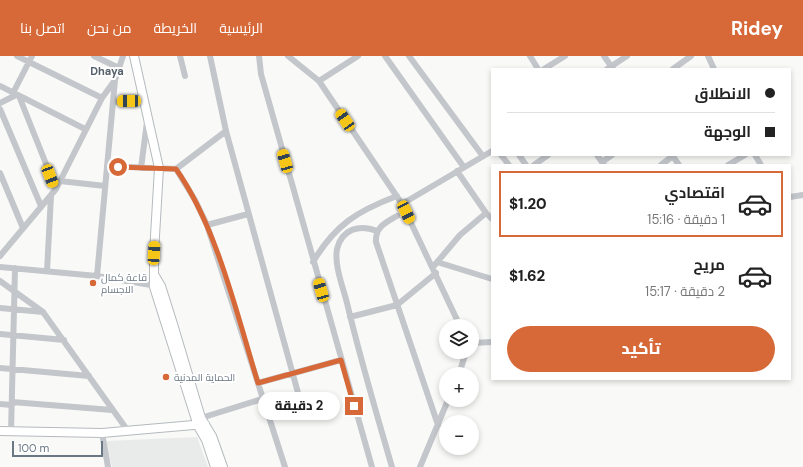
<!DOCTYPE html>
<html lang="ar">
<head>
<meta charset="utf-8">
<style>
  :root { --surface:#fff; --page:#f2f2f2; --text:#222; --muted:#767676; --line:#e0e0e0; --accent:#d76938 }
  body { margin:0; font-family:"DM Sans",Cairo,sans-serif; background:var(--page); color:var(--text); direction:rtl; height:100vh; display:flex; flex-direction:column; font-size:15px; white-space:nowrap }
  * { box-sizing:border-box; margin:0 }
  p { font-size:13px; color:var(--muted) }
  .icon { flex:none; width:22px; height:22px; fill:none; stroke:currentColor; stroke-width:2; stroke-linecap:round; stroke-linejoin:round }
  .map { position:relative; flex:1; overflow:hidden; direction:ltr }
  .panel { position:absolute; left:491px; top:108px; width:300px; height:216px; display:flex; flex-direction:column; background:var(--surface); border-radius:0px; box-shadow:0 2px 6px #0003; direction:rtl }
  .panel>* { flex:none }
  .hud { position:absolute; left:491px; top:12px; width:300px; height:88px; border-radius:0px; box-shadow:0 2px 6px #0003; direction:rtl; display:grid; align-content:center; height:88px; padding:0 16px; background:var(--surface) }
  .buttons { position:absolute; left:439px; top:263px; display:grid; gap:8px }
  .buttons a { display:grid; place-items:center; width:40px; height:40px; border-radius:50%; background:var(--surface); box-shadow:0 2px 6px #0003; font-size:20px }
  .scale { position:absolute; left:12px; bottom:10px; width:91px; box-sizing:border-box; padding-left:4px; border:2px solid #6a7785; border-top:0; font-size:11px; line-height:14px; white-space:nowrap; color:#6a7785; -webkit-text-stroke:3px #fff; paint-order:stroke }
  .end { position:absolute; width:18px; height:18px; margin:-9px; border:5px solid #d76938; background:#fff; box-shadow:0 0 0 2px #fff }
  .from { border-radius:50% }
  .bubble { position:absolute; height:28px; border-radius:14px; background:var(--surface); box-shadow:0 2px 6px #0003; font-size:13px; font-weight:800; line-height:28px; text-align:center; direction:rtl }
  .car { position:absolute; width:12px; height:24px; margin:-12px -6px; border-radius:5px; box-shadow:0 0 3px 1px #0007; background:linear-gradient(#f5c518 24%,#345 0 40%,#f5c518 0 76%,#345 0 86%,#f5c518 0) }
  .hud b { display:flex; align-items:center; gap:14px; height:38px; font-size:15px }
  .hud b+b { border-top:1px solid var(--line) }
  .hud i { width:10px; height:10px; background:var(--text) }
  ul { padding:7px 0 0; list-style:none }
  li { display:flex; align-items:center; gap:12px; height:66px; margin:0 8px 6px; padding:0 8px; border:2px solid transparent; border-radius:0px }
  li div { flex:1 }
  li b { display:block; font-size:15px }
  li em { font-style:normal; font-weight:800 }
  li.selected { border-color:var(--accent) }
  li>.icon { width:36px; height:36px; stroke-width:1.5 }
  .action { display:flex; gap:8px; margin-top:auto; padding:8px 16px }
  .action a { flex:1; height:46px; border-radius:24px; background:var(--accent); color:#fff; font-size:16px; font-weight:800; line-height:46px; text-align:center }
  header { display:flex; align-items:center; gap:24px; box-sizing:border-box; height:56px; padding:0 20px; background:var(--accent); color:#fff }
  header strong { font-size:19px }
  nav { display:flex; gap:22px; margin-inline-start:auto; font-size:14px }
  .map>svg:first-child { display:block }
</style>
</head>
<body>
<header>
<strong>Ridey</strong>
<nav><a>الرئيسية</a><a>الخريطة</a><a>من نحن</a><a>اتصل بنا</a></nav>
</header>
<div class="map">
<svg width="803" height="411" viewBox="0 0 803 411">
  <rect width="100%" height="100%" fill="#f9f9f7"/>
  <path fill="#e9ebea" d="M 197,381 L 208,411 L 112,411 L 106,385 Z"/>
  <g fill="none" stroke-linecap="round" stroke-linejoin="round">
    <g stroke="#b5babe" stroke-width="10">
      <path id="secondary" d="M 134,0 L 159,112 L 154,197 L 154,231 L 198,370 L 206,384 L 215,411
        M 155,220 L 161,230 L 173,268 L 201,362 L 212,380 L 223,411
        M 0,375 L 102,377 L 205,368"/>
    </g>
    <path stroke="#c3c6ca" stroke-width="6" d="M 17,0 L 102,42
      M 94,0 L 119,12
      M 180,0 L 185,20
      M 210,0 L 226,75 L 303,355
      M 259,0 L 261,18 L 372,411
      M 288,0 L 319,25 L 402,148 L 460,270
      M 385,0 L 463,110
      M 409,0 L 482,99
      M 530,0 L 538,13
      M 604,0 L 613,13
      M 708,0 L 714,13
      M 544,13 L 565,0
      M 607,13 L 627,0
      M 673,13 L 691,0
      M 319,25 L 358,0
      M 0,30 L 85,73
      M 13,37 L 32,0
      M 19,40 L 56,133
      M 114,46 L 144,45
      M 0,47 L 16,39
      M 0,53 L 41,150
      M 501,99 L 509,109
      M 519,99 L 526,109
      M 597,99 L 604,109
      M 672,99 L 679,109
      M 755,99 L 761,109
      M 602,106 L 612,99
      M 534,109 L 548,99
      M 661,109 L 674,99
      M 728,109 L 745,99
      M 107,110 L 176,113 L 226,75
      M 141,112 L 147,66
      M 176,113 L 195,144 L 207,169 L 285,411
      M 457,115 L 486,157 L 492,163
      M 0,117 L 23,172
      M 60,125 L 105,130
      M 790,141 L 803,139
      M 402,148 L 492,95
      M 397,160 C 385,167 375,171 376,186 L 438,369
      M 207,169 L 248,158
      M 377,175 C 359,168 342,173 337,193 C 334,209 343,231 347,247 C 360,302 376,356 392,411
      M 0,200 L 56,133 L 102,42 L 115,24 L 123,0
      M 313,206 C 335,169 357,155 397,140
      M 437,206 L 492,223
      M 0,211 L 97,220 L 157,230
      M 433,211 L 460,179 L 486,157
      M 47,215 L 51,140
      M 97,220 L 115,24
      M 0,225 L 43,256 L 128,375
      M 0,252 L 43,256
      M 350,261 L 397,249 L 436,217
      M 0,278 L 64,284
      M 472,287 L 492,286
      M 0,312 L 89,320
      M 459,318 L 466,296
      M 258,327 L 341,304
      M 12,346 L 112,354
      M 0,348 L 12,349
      M 201,362 L 262,343
      M 11,376 L 15,212
      M 102,377 L 108,411
      M 420,411 L 448,344"/>
    <use href="#secondary" stroke="#fff" stroke-width="8"/>
  </g>
  <g fill="none" stroke-linecap="round" stroke-linejoin="round">
    <path stroke="#d76938" stroke-width="5" d="M 118,111 L 176,113 C 217,171 237,259 258,327 L 341,304 L 354,350"/>
  </g>
  <g fill="#d76938" stroke="#fff" stroke-width="1.5">
    <circle cx="93" cy="227" r="4"/>
    <circle cx="166" cy="321" r="4"/>
  </g>
  <g text-anchor="middle" dominant-baseline="central" stroke-width="4" stroke-linejoin="round" paint-order="stroke">
    <g font-size="10" fill="#6a7785" stroke="#fff" text-anchor="start">
      <text x="101" y="221">قاعة كمال<tspan x="101" dy="12">الاجسام</tspan></text>
      <text x="174" y="321">الحماية المدنية</text>
    </g>
    <g font-size="11" font-weight="bold" fill="#57616b" stroke="#fff">
      <text x="107" y="15">Dhaya</text>
    </g>
  </g>
</svg>
<div class="buttons">
<a><svg class="icon" aria-label="layers" viewBox="0 0 24 24"><path d="M12 4l9 5-9 5-9-5zM3 14l9 5 9-5"/></svg></a>
<a>+</a>
<a>−</a>
</div>
<div class="scale">100 m</div>
<i class="end from" style="left:118px;top:111px"></i>
<i class="end" style="left:354px;top:350px"></i>
<div class="bubble" style="left:258px;top:336px;width:82px">2 دقيقة</div>
<i class="car" style="left:129px;top:45px;rotate:269deg"></i>
<i class="car" style="left:345px;top:64px;rotate:326deg"></i>
<i class="car" style="left:285px;top:105px;rotate:344deg"></i>
<i class="car" style="left:50px;top:120px;rotate:159deg"></i>
<i class="car" style="left:406px;top:156px;rotate:154deg"></i>
<i class="car" style="left:154px;top:197px;rotate:3deg"></i>
<i class="car" style="left:321px;top:234px;rotate:344deg"></i>
<div class="hud">
<b><i class="from"></i>الانطلاق</b>
<b><i></i>الوجهة</b>
</div>
<section class="panel">
<ul>
<li class="selected"><svg class="icon" aria-label="car" viewBox="0 0 24 24"><path d="M5 17H2v-5l4-1 3-4h7l3 4 3 1v5h-3M9 17h6M6 11h13"/><circle cx="7" cy="17" r="2"/><circle cx="17" cy="17" r="2"/></svg><div><b>اقتصادي</b><p>1 دقيقة · 15:16</p></div><em>$1.20</em></li>
<li><svg class="icon" aria-label="car" viewBox="0 0 24 24"><path d="M5 17H2v-5l4-1 3-4h7l3 4 3 1v5h-3M9 17h6M6 11h13"/><circle cx="7" cy="17" r="2"/><circle cx="17" cy="17" r="2"/></svg><div><b>مريح</b><p>2 دقيقة · 15:17</p></div><em>$1.62</em></li>
</ul>
<div class="action"><a>تأكيد</a></div>
</section>
</div>
</body>
</html>
